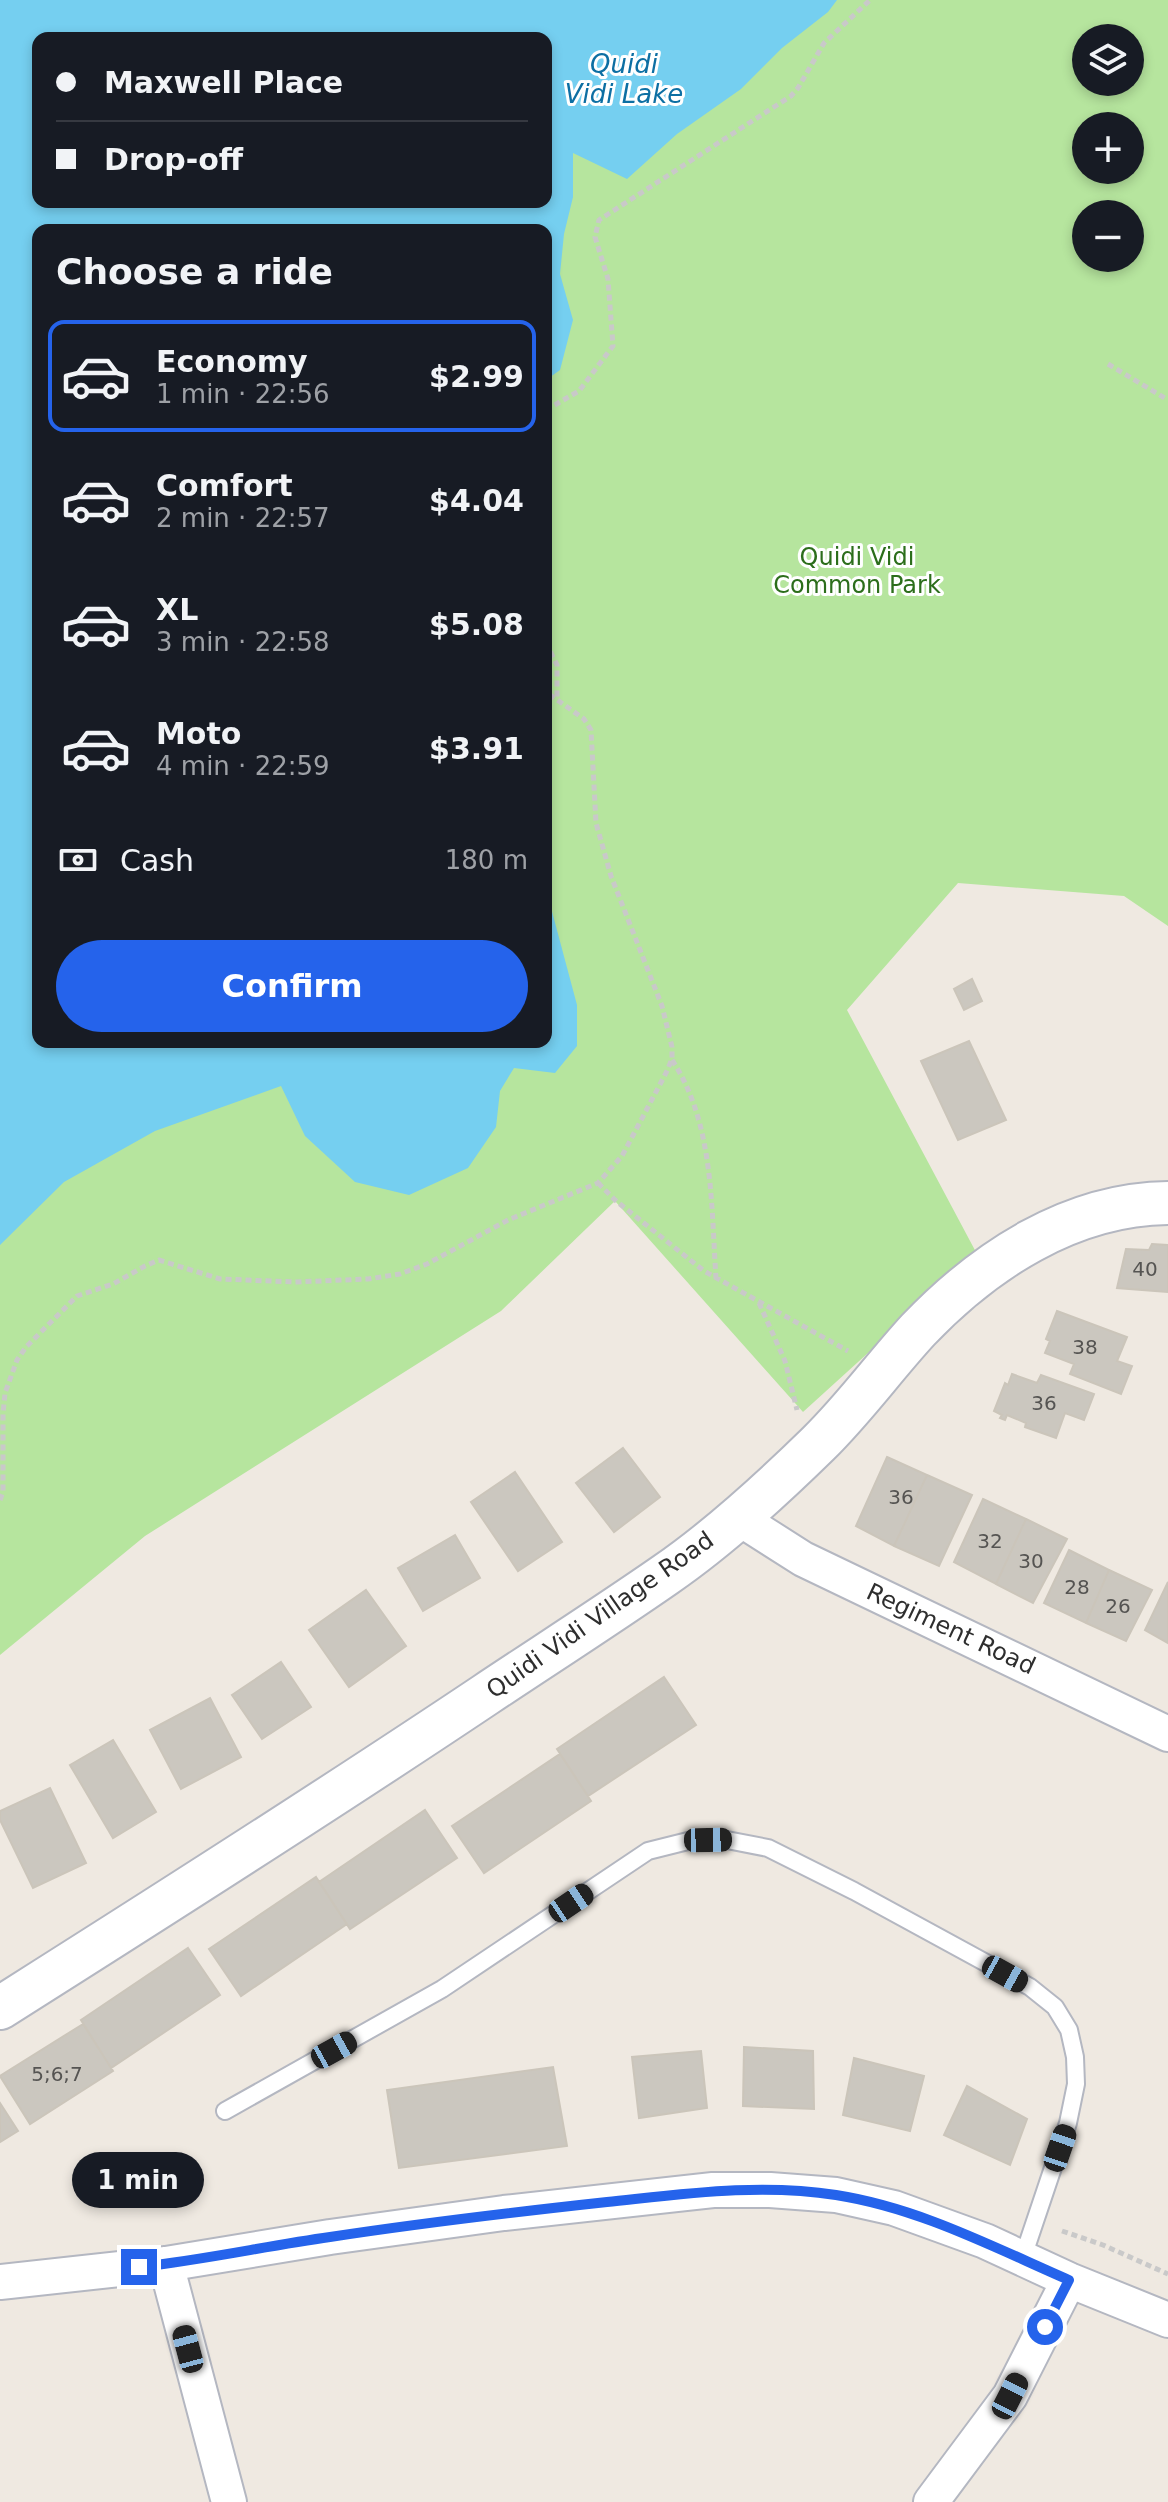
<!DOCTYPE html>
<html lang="en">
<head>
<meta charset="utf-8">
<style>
  :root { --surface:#171b24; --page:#20242c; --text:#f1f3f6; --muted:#9ea1a6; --line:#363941; --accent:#2563eb }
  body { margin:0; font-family:"DejaVu Sans",sans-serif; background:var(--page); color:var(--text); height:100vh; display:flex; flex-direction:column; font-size:30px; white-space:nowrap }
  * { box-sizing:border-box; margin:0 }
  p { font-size:26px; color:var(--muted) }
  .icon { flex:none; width:44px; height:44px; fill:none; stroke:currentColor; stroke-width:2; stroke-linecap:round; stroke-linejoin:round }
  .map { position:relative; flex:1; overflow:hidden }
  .details { position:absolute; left:32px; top:224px; width:520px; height:824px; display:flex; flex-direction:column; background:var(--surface); border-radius:16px; box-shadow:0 4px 12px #0003 }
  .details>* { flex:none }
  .top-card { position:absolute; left:32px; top:32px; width:520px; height:176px; border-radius:16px; box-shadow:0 4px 12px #0003; display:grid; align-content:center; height:176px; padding:0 24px; background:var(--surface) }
  .tools { position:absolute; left:1072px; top:24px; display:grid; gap:16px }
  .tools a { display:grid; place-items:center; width:72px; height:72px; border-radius:50%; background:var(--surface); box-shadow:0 4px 12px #0003; font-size:40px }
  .end { position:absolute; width:36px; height:36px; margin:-18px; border:10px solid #2563eb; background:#fff; box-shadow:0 0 0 4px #fff }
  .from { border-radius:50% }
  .bubble { position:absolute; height:56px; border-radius:28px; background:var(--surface); box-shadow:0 4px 12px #0003; font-size:26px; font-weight:800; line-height:56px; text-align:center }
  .car { position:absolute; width:24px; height:48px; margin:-24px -12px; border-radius:10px; box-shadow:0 0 6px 2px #0007; background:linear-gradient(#222 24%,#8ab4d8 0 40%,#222 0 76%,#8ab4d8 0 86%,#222 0) }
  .top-card b { display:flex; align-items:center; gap:28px; height:76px; font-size:30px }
  .top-card b+b { border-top:2px solid var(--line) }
  .top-card i { width:20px; height:20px; background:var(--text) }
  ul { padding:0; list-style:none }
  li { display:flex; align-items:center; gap:24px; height:112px; margin:0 16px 12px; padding:0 8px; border:4px solid transparent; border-radius:16px }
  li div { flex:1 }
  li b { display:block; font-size:30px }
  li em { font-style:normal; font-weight:800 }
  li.current { border-color:var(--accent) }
  li>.icon { width:72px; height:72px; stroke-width:1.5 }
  h2 { padding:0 24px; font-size:36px; line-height:96px }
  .pay { display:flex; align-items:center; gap:20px; height:88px; padding:0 24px; font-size:30px }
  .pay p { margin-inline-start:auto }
  .action { display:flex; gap:16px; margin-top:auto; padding:16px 24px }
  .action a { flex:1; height:92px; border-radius:48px; background:var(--accent); color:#fff; font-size:32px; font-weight:800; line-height:92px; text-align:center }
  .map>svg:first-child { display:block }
</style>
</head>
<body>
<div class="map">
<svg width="1168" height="2502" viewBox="0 0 1168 2502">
  <rect width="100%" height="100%" fill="#efe9e1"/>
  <path fill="#b6e59e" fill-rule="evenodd" d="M 0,0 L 1168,0 L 1168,926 L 1124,896 L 958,883 L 847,1010 L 977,1254 L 803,1412 L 615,1201 L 501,1311 L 145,1536 L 0,1655 ZM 38,38 L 546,38 L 546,202 L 38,202 ZM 1086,38 L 1130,38 L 1130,82 L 1086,82 ZM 1086,126 L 1130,126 L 1130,170 L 1086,170 ZM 1086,214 L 1130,214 L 1130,258 L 1086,258 ZM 38,230 L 546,230 L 546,1042 L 38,1042 Z"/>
  <path fill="#75cff0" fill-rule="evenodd" d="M 0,0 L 837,0 L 828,12 L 782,48 L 741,89 L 677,134 L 627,179 L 573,153 L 573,197 L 564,234 L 560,274 L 573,320 L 560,370 L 546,380 L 546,230 L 38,230 L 38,1042 L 546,1042 L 546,889 L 577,1005 L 577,1046 L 555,1073 L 514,1068 L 500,1091 L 496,1127 L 468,1168 L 409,1195 L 355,1182 L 305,1136 L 281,1086 L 155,1131 L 64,1182 L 0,1245 ZM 38,38 L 546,38 L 546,202 L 38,202 Z"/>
  <path fill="#cbc7bf" stroke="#cbc5ba" stroke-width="2" d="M 972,979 L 982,1001 L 964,1010 L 954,989 Z
    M 969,1041 L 1006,1120 L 958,1140 L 921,1061 Z
    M 1152,1244 L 1168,1245 L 1168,1292 L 1117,1288 L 1126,1249 L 1149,1250 Z
    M 1057,1311 L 1127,1337 L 1117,1361 L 1132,1366 L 1121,1394 L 1070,1374 L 1074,1364 L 1045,1353 L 1050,1341 L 1046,1339 Z
    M 1012,1374 L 1037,1383 L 1041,1375 L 1094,1394 L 1084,1420 L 1065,1413 L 1056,1438 L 1025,1427 L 1026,1423 L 1007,1415 L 1005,1420 L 1000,1418 L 1002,1415 L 994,1411 L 1005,1383 L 1008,1385 Z
    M 623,1448 L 660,1497 L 614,1532 L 576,1483 Z
    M 887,1457 L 927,1475 L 894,1546 L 856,1526 Z
    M 515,1472 L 562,1542 L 518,1571 L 471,1502 Z
    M 927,1475 L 972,1495 L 939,1566 L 894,1546 Z
    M 983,1499 L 1026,1519 L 996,1584 L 954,1562 Z
    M 1026,1519 L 1067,1539 L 1033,1603 L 996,1584 Z
    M 455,1535 L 480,1578 L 423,1611 L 398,1568 Z
    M 1069,1550 L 1109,1570 L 1086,1623 L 1044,1603 Z
    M 1109,1570 L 1152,1590 L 1126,1641 L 1086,1623 Z
    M 1168,1582 L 1168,1643 L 1145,1630 Z
    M 366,1590 L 406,1646 L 349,1687 L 309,1630 Z
    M 281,1662 L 311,1707 L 262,1739 L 232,1695 Z
    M 664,1677 L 696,1725 L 588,1796 L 557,1749 Z
    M 210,1698 L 241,1757 L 181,1789 L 150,1730 Z
    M 113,1740 L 156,1812 L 113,1838 L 70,1765 Z
    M 560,1754 L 591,1801 L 484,1873 L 452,1826 Z
    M 50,1788 L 86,1863 L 33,1888 L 0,1820 L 0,1811 Z
    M 425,1810 L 457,1858 L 350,1929 L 319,1882 Z
    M 316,1877 L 347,1924 L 241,1996 L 209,1949 Z
    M 188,1948 L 220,1995 L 111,2068 L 81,2020 Z
    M 83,2024 L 113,2071 L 30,2124 L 0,2076 Z
    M 744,2047 L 813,2051 L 814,2109 L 743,2106 Z
    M 701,2051 L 707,2108 L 639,2118 L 632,2057 Z
    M 854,2058 L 924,2076 L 910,2131 L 843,2115 Z
    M 553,2067 L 567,2146 L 399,2168 L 387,2090 Z
    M 967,2086 L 1027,2119 L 1010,2165 L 944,2135 Z
    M 0,2103 L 18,2131 L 0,2142 Z"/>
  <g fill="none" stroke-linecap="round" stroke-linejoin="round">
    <g stroke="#b4b7c1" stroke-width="20">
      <path id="service" d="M 225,2111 L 442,1989 L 648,1851 L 688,1841 L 727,1840 L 768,1848 L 854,1891 L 1030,1987 L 1055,2007 L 1069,2030 L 1075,2057 L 1076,2084 L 1068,2123 L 1022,2260"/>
    </g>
    <g stroke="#b4b7c1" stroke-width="38">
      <path id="minor" d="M 737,1517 L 803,1559 L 1168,1734
        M 166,2264 L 229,2502
        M 0,2282 L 166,2264 L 330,2237 L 504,2213 L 713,2190 L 770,2190 L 836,2195 L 894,2208 L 985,2241 L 1069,2280 L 1168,2320
        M 931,2502 L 1010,2396 L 1069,2280"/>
    </g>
    <g stroke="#b4b7c1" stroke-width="46">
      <path id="tertiary" d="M 0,2008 C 163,1905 325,1802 485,1695 C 545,1655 606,1616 665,1575 C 719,1538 771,1490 818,1444 C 854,1409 884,1367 918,1330 C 984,1261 1070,1204 1168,1203"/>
    </g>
    <path stroke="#c9c9c9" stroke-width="5" stroke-dasharray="6 4" stroke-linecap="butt" d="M 1108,364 L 1168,400
      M 546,410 L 579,391 L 613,346 L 608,279 L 595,237 L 599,220 L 791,96 L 798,88 L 824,43 L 870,0
      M 546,643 L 557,665 L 557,700
      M 546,668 L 552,652
      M 672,1060 C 714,1123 711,1206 716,1278
      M 598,1183 L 615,1200 L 704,1271 L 848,1351
      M 759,1303 L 785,1361 L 797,1410
      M 0,1500 L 3,1492 L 3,1414 L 5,1393 L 17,1360 L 26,1347 L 77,1296 L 113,1284 L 145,1266 L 159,1260 L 220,1279 L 295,1282 L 368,1279 L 400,1274 L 427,1264 L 508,1220 L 598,1183 L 622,1156 L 666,1073 L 672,1059 L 672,1047 L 662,1006 L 611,876 L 596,823 L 591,730 L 584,719 L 546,692
      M 1062,2231 L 1103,2245 L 1168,2274"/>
    <use href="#service" stroke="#fff" stroke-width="16"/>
    <use href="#minor" stroke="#fff" stroke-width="34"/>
    <use href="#tertiary" stroke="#fff" stroke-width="42"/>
  </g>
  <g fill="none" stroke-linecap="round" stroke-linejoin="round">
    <path stroke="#2563eb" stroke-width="10" d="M 139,2267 C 203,2260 266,2246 330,2237 C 422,2223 515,2212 607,2202 C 684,2194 759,2183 836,2195 C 919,2208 993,2247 1069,2280 L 1045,2327"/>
  </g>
  <g text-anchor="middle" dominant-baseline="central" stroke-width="6" stroke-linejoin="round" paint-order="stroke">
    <g font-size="20" fill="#555452">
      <text x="1145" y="1269">40</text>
      <text x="1085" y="1347">38</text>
      <text x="1044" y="1403">36</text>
      <text x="901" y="1497">36</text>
      <text x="990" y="1541">32</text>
      <text x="1031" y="1561">30</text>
      <text x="1077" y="1587">28</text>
      <text x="1118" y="1606">26</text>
      <text x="57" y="2074">5;6;7</text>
    </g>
    <g font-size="24" fill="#2c6e1b" stroke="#fff">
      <text x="857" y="557">Quidi Vidi<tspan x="857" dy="28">Common Park</tspan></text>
    </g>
    <g font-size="24" fill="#2e2e2e" stroke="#fff">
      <text transform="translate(600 1615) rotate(-35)">Quidi Vidi Village Road</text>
      <text transform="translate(951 1629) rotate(25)">Regiment Road</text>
    </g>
    <g font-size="26" font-style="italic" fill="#0d6fa3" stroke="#fff">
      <text x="624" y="64">Quidi<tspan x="624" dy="30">Vidi Lake</tspan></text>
    </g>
  </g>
</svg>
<div class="tools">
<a><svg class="icon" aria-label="layers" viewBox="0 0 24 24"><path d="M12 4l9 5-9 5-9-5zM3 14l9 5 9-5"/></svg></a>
<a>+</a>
<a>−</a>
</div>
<i class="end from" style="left:1045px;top:2327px"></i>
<i class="end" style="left:139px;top:2267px"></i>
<div class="bubble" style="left:72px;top:2152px;width:132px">1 min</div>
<i class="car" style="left:708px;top:1840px;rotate:89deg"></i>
<i class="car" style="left:571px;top:1903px;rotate:56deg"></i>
<i class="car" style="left:1005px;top:1974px;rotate:119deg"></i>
<i class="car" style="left:334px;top:2050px;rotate:61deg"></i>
<i class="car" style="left:1060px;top:2148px;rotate:19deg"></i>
<i class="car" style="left:188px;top:2349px;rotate:345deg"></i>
<i class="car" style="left:1010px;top:2396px;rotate:27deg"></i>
<div class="top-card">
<b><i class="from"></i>Maxwell Place</b>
<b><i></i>Drop-off</b>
</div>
<section class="details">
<h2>Choose a ride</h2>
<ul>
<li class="current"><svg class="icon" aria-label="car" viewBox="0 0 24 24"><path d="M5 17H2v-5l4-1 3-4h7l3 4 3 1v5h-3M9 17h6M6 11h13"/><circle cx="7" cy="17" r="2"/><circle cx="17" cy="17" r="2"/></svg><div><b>Economy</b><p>1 min · 22:56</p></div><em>$2.99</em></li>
<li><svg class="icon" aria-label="car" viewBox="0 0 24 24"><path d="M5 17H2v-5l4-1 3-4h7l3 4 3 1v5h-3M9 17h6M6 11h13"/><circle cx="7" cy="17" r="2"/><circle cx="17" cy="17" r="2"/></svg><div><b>Comfort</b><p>2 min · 22:57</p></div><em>$4.04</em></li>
<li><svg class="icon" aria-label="car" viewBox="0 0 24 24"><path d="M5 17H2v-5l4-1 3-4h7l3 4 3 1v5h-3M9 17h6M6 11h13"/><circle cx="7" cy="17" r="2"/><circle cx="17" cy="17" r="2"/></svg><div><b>XL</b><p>3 min · 22:58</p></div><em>$5.08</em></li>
<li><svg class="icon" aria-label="car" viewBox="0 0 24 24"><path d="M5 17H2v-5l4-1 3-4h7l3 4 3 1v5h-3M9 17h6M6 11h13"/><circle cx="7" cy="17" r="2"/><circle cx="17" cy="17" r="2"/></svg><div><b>Moto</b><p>4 min · 22:59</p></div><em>$3.91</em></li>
</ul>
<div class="pay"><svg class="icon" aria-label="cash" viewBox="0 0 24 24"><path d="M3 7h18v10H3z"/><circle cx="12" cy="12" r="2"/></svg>Cash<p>180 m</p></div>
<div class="action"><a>Confirm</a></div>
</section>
</div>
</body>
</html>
